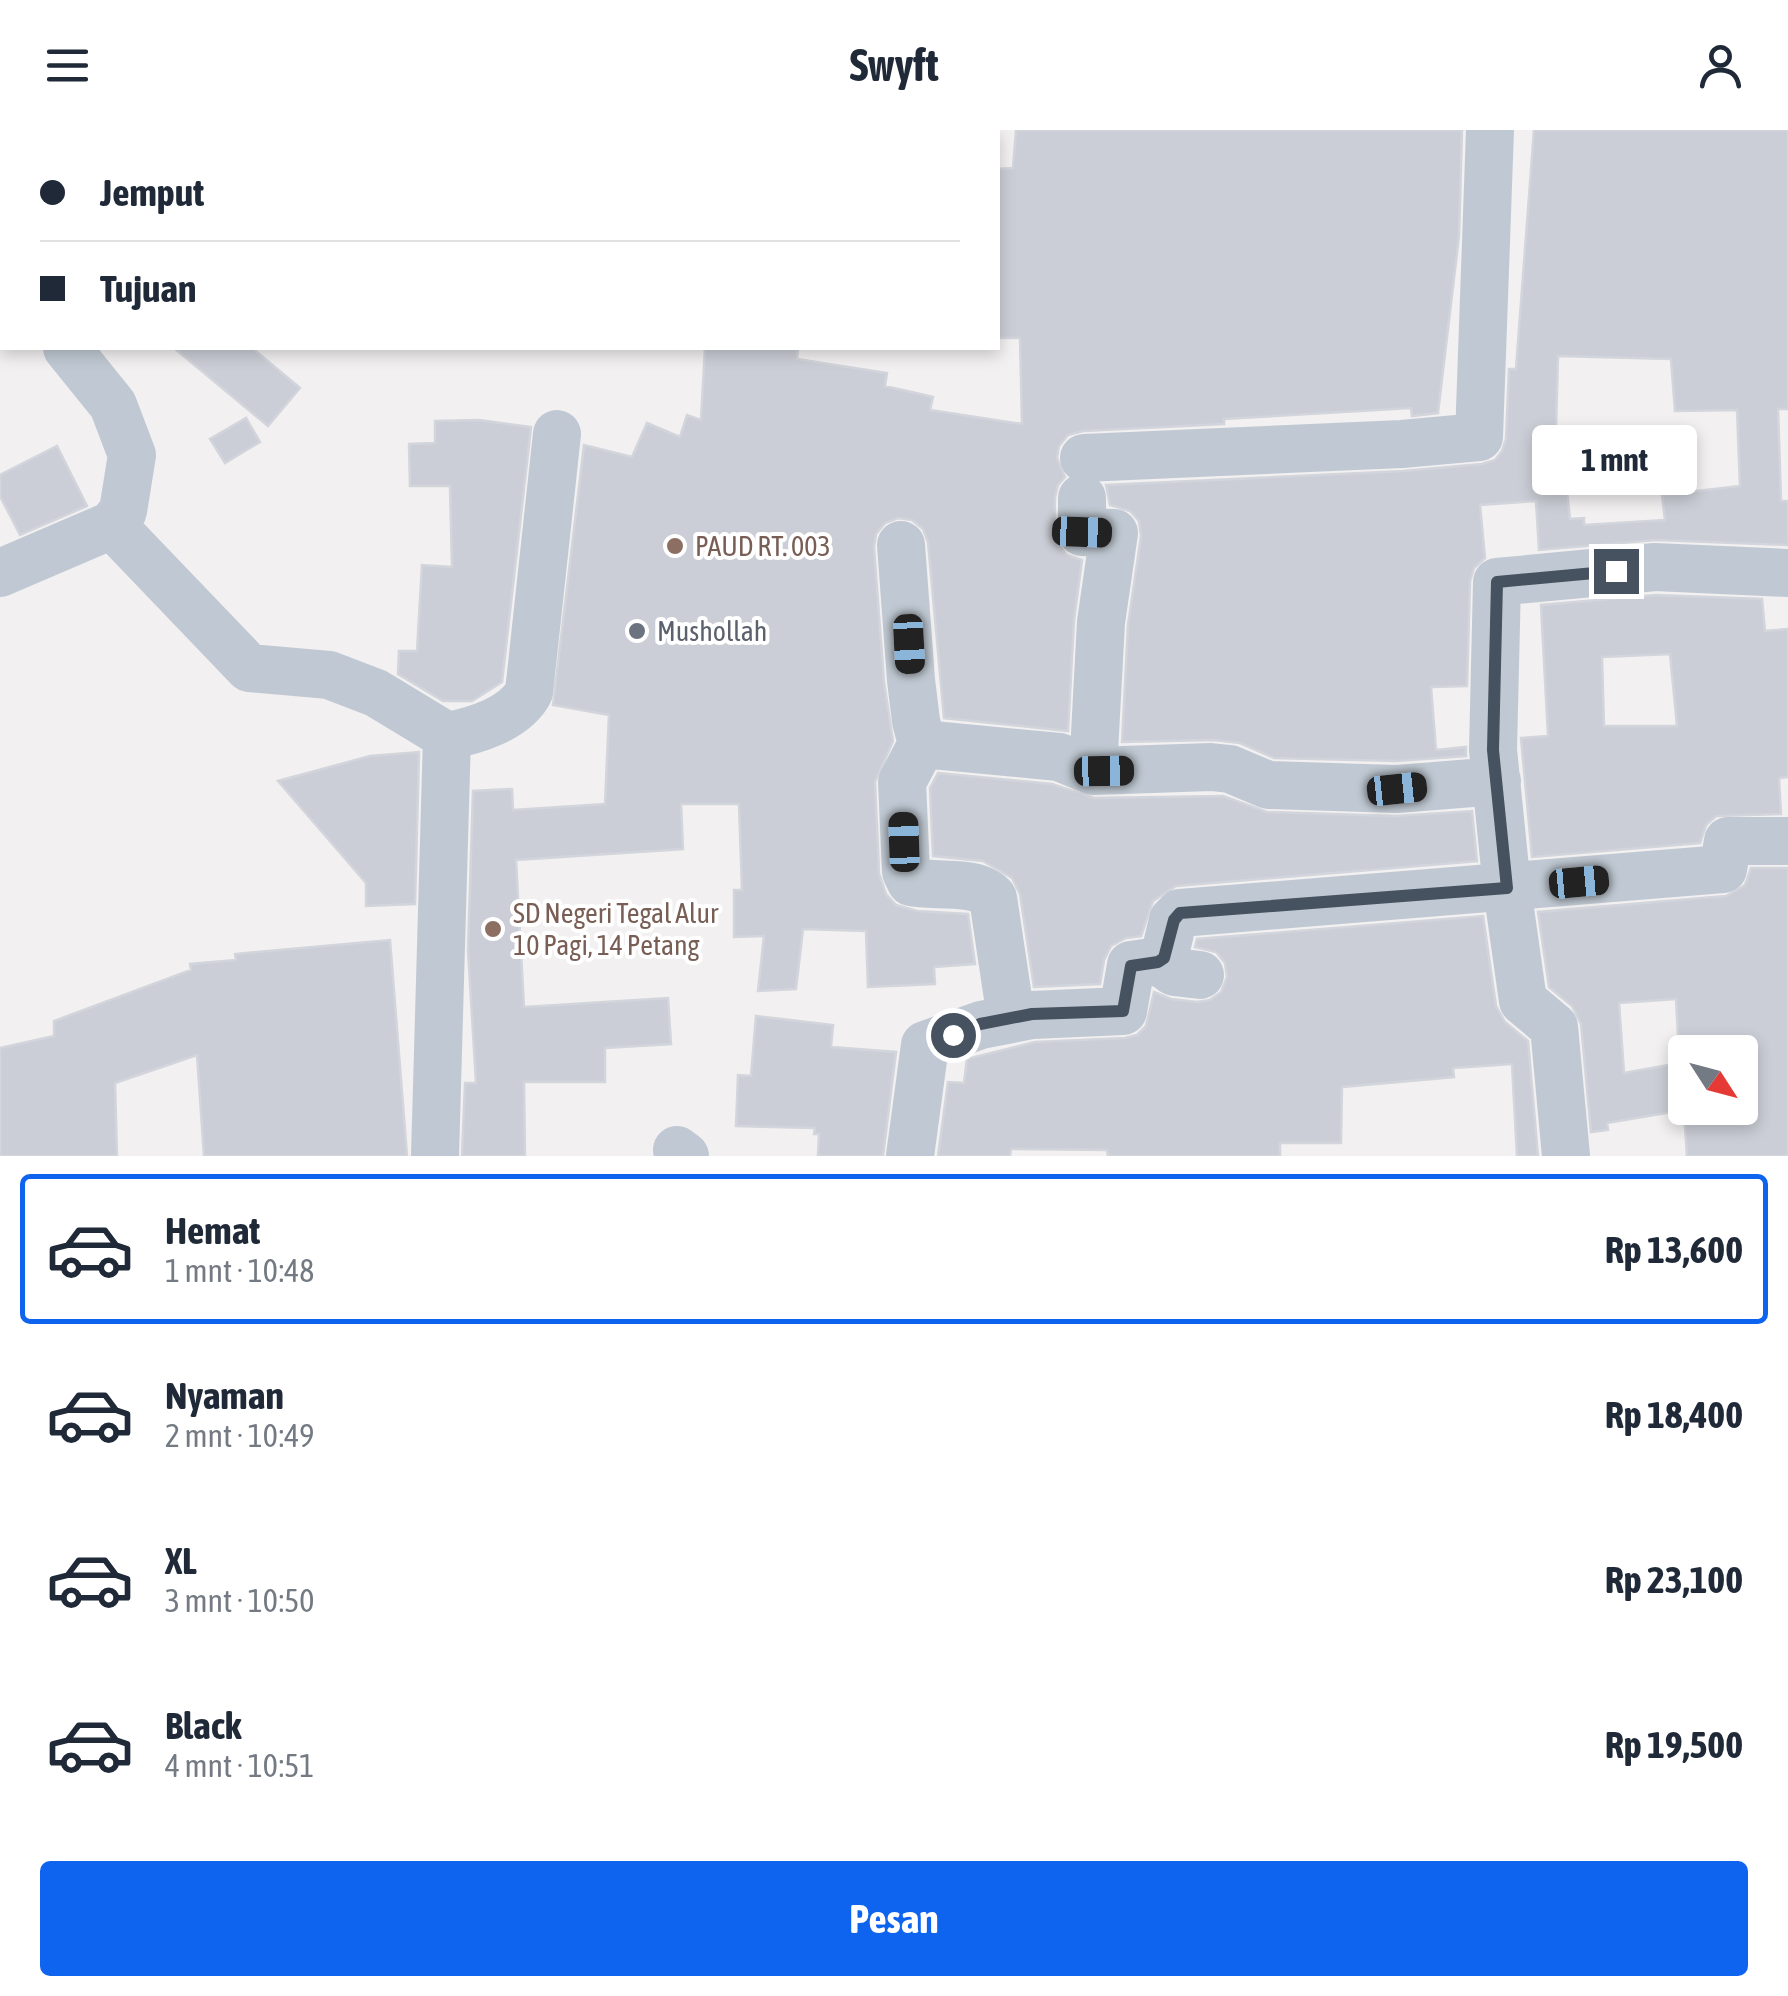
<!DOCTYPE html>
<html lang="id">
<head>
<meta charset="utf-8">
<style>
  :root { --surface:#fff; --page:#f6f6f7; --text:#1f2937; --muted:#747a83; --line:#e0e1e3; --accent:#0e63ef }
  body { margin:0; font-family:"Asap Condensed",sans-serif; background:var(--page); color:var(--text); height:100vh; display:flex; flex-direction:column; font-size:38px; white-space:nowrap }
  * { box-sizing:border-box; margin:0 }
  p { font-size:32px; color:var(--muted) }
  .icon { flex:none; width:55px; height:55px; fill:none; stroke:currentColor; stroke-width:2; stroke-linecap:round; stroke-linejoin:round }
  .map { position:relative; height:1026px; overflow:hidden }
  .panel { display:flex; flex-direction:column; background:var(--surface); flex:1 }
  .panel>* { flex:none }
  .banner { position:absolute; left:0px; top:0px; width:1000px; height:220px; box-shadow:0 5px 15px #0003; display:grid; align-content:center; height:220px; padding:0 40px; background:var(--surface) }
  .needle { width:65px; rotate:126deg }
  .fabs { position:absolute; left:1668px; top:905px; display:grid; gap:20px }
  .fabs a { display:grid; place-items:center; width:90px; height:90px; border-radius:10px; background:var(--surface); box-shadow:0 5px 15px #0003; font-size:50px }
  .end { position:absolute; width:45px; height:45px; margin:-22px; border:12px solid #46525f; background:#fff; box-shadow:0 0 0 5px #fff }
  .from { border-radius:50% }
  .bubble { position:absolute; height:70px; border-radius:10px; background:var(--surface); box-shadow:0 5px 15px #0003; font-size:32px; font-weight:700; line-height:70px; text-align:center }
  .car { position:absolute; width:30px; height:60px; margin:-30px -15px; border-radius:12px; box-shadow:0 0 8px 2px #0007; background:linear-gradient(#222 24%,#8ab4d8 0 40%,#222 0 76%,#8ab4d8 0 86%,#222 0) }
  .banner b { display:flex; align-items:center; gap:35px; height:95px; font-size:38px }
  .banner b+b { border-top:2px solid var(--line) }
  .banner i { width:25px; height:25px; background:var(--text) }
  ul { padding:18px 0 0; list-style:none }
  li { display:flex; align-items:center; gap:30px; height:150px; margin:0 20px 15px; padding:0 20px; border:5px solid transparent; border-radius:10px }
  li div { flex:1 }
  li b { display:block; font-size:38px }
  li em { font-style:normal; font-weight:700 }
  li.on { border-color:var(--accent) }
  li>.icon { width:90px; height:90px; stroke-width:1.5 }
  .primary-button { display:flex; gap:20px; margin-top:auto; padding:20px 40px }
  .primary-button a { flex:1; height:115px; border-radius:10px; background:var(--accent); color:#fff; font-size:40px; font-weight:700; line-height:115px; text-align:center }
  header { display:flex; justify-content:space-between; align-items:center; height:130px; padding:0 40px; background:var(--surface); font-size:45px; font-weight:700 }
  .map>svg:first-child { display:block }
</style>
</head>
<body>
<header><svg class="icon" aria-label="menu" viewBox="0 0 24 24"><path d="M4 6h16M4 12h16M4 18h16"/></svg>Swyft<svg class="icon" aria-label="person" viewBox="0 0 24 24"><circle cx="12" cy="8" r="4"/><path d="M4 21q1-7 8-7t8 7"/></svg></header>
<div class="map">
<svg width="1788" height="1026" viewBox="0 0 1788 1026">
  <rect width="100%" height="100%" fill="#f2f0f0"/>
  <path fill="#cbced6" stroke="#d3d5dc" stroke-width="2.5" fill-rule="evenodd" d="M 1016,0 L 1462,0 L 1459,106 L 1438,283 L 1412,286 L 1411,278 L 1224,289 L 1224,294 L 1083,301 L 1068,305 L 1059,316 L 1057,328 L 1065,347 L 1058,355 L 1055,367 L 1054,402 L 1058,415 L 1067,425 L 1082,430 L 1074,490 L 1068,601 L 944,588 L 928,412 L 923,399 L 912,390 L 898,388 L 885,393 L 876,404 L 874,417 L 884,552 L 893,611 L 875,652 L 879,744 L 886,764 L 896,775 L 917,781 L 968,784 L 975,834 L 934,837 L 935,854 L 868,857 L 866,801 L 803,799 L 796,859 L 758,861 L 764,806 L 734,807 L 734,760 L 742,760 L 739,674 L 681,674 L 683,719 L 516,730 L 524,877 L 668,868 L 671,914 L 605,918 L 605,952 L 524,952 L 525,1026 L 462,1026 L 465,953 L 476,953 L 468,820 L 473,661 L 512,659 L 513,680 L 605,674 L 609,585 L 553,575 L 584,315 L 632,327 L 647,293 L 680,307 L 687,285 L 701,290 L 705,218 L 798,218 L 797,229 L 887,243 L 885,256 L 933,267 L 930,280 L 1022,294 L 1020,208 L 998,208 L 998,39 L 1013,38 Z
    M 1534,0 L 1788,0 L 1788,279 L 1778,279 L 1781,371 L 1788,371 L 1788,415 L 1656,410 L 1539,420 L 1536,371 L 1480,375 L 1485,428 L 1474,438 L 1470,451 L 1467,556 L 1431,557 L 1436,620 L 1466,617 L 1466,626 L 1396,631 L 1274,628 L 1240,613 L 1214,610 L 1122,612 L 1128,495 L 1141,406 L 1139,391 L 1130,381 L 1110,375 L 1106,355 L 1403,341 L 1482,334 L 1495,330 L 1502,321 L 1506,309 L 1509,239 L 1516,239 ZM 1558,226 L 1671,229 L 1675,281 L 1737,280 L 1740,356 L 1662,365 L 1665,390 L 1584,395 L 1584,388 L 1570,389 L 1564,332 L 1555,333 Z
    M 174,218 L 252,218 L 300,258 L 268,296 Z
    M 246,288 L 260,312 L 225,333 L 210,309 Z
    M 479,290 L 531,297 L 502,552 L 472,571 L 443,571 L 398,544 L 399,521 L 417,521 L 422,435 L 452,437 L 450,356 L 410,356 L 409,314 L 435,313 L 435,291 Z
    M 57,316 L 87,376 L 20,405 L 0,366 L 0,345 Z
    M 1656,465 L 1762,469 L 1765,501 L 1788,499 L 1788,647 L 1779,648 L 1781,684 L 1716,686 L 1706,695 L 1700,713 L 1532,727 L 1521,608 L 1548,606 L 1541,475 ZM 1670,524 L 1677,596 L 1604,596 L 1602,527 Z
    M 419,622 L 415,774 L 366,776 L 366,753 L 278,651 L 370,626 Z
    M 938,643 L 1052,654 L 1094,668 L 1223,666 L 1267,682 L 1396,686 L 1472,681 L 1477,731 L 1176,756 L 1153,771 L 1141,806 L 1126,808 L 1111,816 L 1104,830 L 1100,854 L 1034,857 L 1020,764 L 1012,748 L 983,731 L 933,726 L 930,658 Z
    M 1751,738 L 1788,738 L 1788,1026 L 1687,1026 L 1684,980 L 1607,993 L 1608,1000 L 1591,1002 L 1581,894 L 1572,876 L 1549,857 L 1538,782 L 1726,766 L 1745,755 ZM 1676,869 L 1679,922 L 1740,922 L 1740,978 L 1685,978 L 1685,932 L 1624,943 L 1619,873 Z
    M 1483,786 L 1496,876 L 1505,892 L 1528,911 L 1538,1026 L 1517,1026 L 1512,934 L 1453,938 L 1454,947 L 1342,957 L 1341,1013 L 1280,1013 L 1280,1026 L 1108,1026 L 1107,1020 L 1011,1019 L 1010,1026 L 938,1026 L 948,952 L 964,953 L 967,929 L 1035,912 L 1125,908 L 1137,905 L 1146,896 L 1154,862 L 1171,869 L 1197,872 L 1210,870 L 1221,862 L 1227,847 L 1225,833 L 1216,822 L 1195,817 L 1197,809 Z
    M 390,810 L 407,1026 L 204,1026 L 197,925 L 115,953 L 117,1026 L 0,1026 L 0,918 L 54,906 L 54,891 L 191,840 L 190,834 L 236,830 L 235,824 Z
    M 756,886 L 833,895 L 831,917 L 896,922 L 883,1026 L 818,1026 L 819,1004 L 814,1004 L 815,998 L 736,996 L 738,945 L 751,946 Z"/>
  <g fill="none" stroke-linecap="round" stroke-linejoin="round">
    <path stroke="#c0c9d3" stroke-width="48" d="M 0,118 L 2,123
      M 1084,328 L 1402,314 L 1479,307 L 1490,0
      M 1082,368 L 1082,402 L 1114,403 L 1101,492 L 1093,641 L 1211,637 L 1230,639 L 1268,655 L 1397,659 L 1497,651
      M 112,395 L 249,538 L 329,545 L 376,563 L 447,606 C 474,601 515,589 529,562 L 557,304
      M 901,415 L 911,550 L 916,591 L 922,614 L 1059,627 L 1093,641
      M 0,443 L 112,395 L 123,381 L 132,325 L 113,275 L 67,218
      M 922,614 L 902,652 L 906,742 L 911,752 C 934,757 978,749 993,768 L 1011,888
      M 1159,831 L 1174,842 L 1200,845
      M 677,1020 L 685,1026
      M 435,1026 L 447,606
      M 910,1026 L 925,915 L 981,895 L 1032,885 L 1123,881 L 1131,835 L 1159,831 L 1164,828 L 1173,790 L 1180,783 L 1723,739 L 1728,711 L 1788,711
      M 1566,1026 L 1554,897 L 1523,871 L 1507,758 L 1493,620 L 1497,452 L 1655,437 L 1788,443"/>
  </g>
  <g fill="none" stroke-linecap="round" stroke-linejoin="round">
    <path stroke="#46525f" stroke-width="12" d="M 953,905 L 980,894 L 1032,884 L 1123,881 L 1131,836 L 1158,832 L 1164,828 L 1174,790 L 1180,783 L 1507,758 L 1493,620 L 1497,452 L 1616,441"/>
  </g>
  <g fill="#8d6e63" stroke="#fff" stroke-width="4">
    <circle cx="675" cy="416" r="10"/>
    <circle cx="493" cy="799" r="10"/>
  </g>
  <circle fill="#6b7280" stroke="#fff" stroke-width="4" cx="637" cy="501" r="10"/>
  <g text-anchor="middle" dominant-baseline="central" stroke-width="8" stroke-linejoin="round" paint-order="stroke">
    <g font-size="28" fill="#785e54" stroke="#fff" text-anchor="start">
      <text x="695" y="416">PAUD RT. 003</text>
      <text x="513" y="783">SD Negeri Tegal Alur<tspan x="513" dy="32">10 Pagi, 14 Petang</tspan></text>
    </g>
    <g font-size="28" fill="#5b616d" stroke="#fff" text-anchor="start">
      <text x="657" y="501">Mushollah</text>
    </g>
  </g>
</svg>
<div class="fabs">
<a><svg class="needle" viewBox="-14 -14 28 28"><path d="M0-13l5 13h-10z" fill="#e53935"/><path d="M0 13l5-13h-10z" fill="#747a83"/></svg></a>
</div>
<i class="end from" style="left:953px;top:905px"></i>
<i class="end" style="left:1616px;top:441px"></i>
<div class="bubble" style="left:1532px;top:295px;width:165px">1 mnt</div>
<i class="car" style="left:1082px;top:402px;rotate:92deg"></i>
<i class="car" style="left:909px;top:514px;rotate:177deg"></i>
<i class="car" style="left:1104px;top:641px;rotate:89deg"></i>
<i class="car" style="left:1397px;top:659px;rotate:84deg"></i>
<i class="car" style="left:904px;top:712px;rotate:358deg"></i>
<i class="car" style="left:1579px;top:752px;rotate:85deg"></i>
<div class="banner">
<b><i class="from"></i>Jemput</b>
<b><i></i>Tujuan</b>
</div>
</div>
<section class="panel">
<ul>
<li class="on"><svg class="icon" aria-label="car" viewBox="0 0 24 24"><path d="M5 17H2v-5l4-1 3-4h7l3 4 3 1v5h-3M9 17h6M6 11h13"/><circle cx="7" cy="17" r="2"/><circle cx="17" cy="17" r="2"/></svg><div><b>Hemat</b><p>1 mnt · 10:48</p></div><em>Rp 13,600</em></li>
<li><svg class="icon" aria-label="car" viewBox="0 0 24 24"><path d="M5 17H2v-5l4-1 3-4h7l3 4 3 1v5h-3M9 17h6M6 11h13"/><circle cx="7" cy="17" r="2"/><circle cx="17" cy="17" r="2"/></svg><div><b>Nyaman</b><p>2 mnt · 10:49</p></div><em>Rp 18,400</em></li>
<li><svg class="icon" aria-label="car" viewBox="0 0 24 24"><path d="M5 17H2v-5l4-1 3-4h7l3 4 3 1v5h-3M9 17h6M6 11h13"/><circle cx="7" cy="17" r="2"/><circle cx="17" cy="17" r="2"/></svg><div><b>XL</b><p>3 mnt · 10:50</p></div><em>Rp 23,100</em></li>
<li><svg class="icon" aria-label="car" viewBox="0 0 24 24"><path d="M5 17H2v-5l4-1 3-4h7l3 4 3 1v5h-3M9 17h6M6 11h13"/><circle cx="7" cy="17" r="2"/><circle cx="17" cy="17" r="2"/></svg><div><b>Black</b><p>4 mnt · 10:51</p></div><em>Rp 19,500</em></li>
</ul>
<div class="primary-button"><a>Pesan</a></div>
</section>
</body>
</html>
